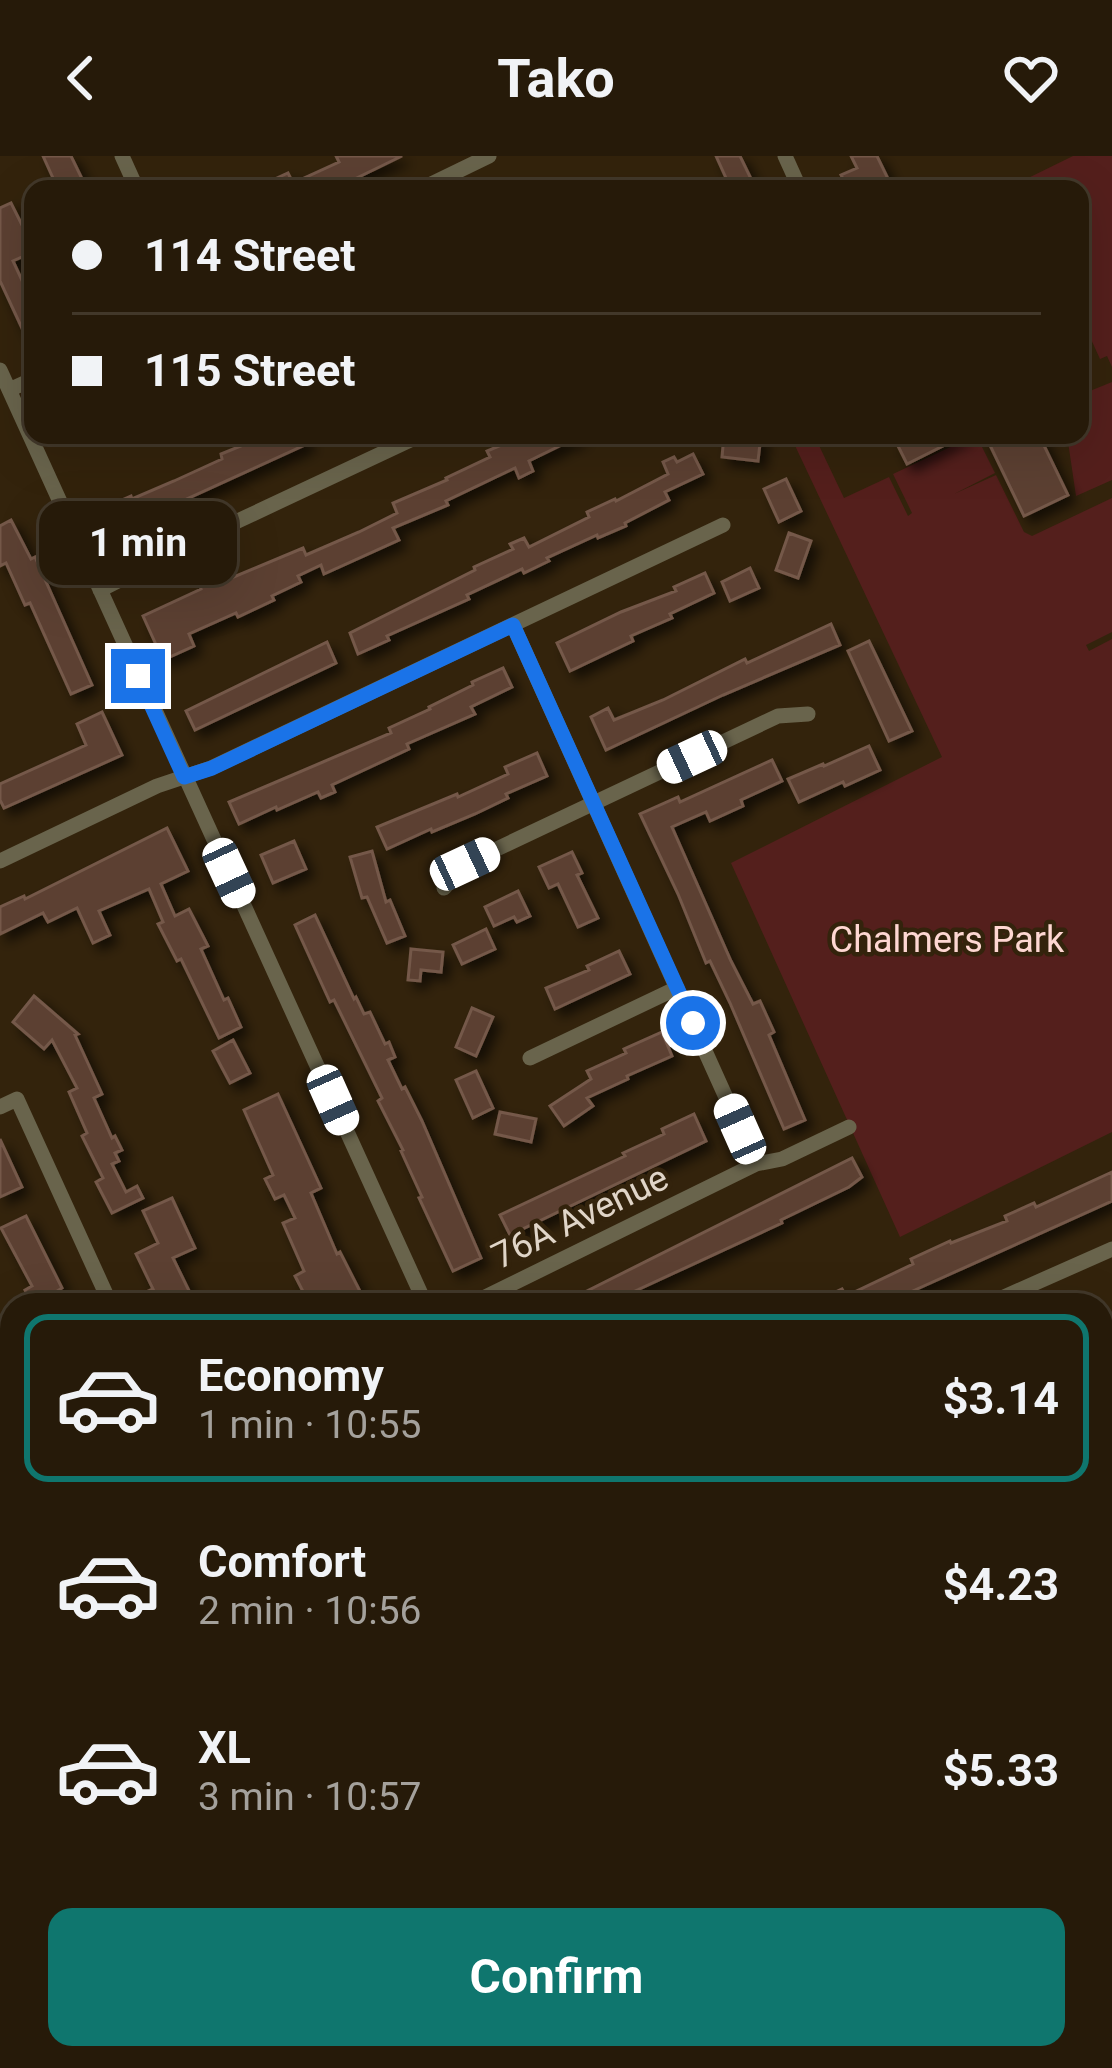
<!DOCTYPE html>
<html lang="en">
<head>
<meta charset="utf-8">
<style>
  :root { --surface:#261a09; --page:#322717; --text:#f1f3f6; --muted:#a4a19c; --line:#42382a; --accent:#0f766e }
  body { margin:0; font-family:Roboto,sans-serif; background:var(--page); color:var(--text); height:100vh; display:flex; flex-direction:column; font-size:45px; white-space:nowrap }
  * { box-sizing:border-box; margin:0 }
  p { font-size:39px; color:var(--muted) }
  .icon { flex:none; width:66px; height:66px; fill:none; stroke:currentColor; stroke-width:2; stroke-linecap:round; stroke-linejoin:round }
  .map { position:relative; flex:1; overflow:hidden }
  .side { position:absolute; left:0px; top:1137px; width:1113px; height:777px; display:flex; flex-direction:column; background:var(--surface); border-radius:36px 36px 0 0; box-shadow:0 12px 48px #0002,0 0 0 3px var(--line) }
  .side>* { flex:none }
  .banner { position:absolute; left:24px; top:24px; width:1065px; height:264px; border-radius:24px; box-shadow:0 12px 48px #0002,0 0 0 3px var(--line); display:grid; align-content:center; height:264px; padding:0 48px; background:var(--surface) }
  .end { position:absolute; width:54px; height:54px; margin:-27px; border:15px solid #1a73e8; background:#fff; box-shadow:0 0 0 6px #fff }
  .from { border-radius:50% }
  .bubble { position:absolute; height:84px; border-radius:24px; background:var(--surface); box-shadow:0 12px 48px #0002,0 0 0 3px var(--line); font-size:39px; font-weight:700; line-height:84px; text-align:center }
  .car { position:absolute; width:36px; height:72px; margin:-36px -18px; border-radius:15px; box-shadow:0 0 9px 3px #0007; background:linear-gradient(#fff 24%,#345 0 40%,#fff 0 76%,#345 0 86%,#fff 0) }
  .banner b { display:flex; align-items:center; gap:42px; height:114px; font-size:45px }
  .banner b+b { border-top:3px solid var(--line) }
  .banner i { width:30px; height:30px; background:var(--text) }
  ul { padding:21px 0 0; list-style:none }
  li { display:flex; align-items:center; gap:36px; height:168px; margin:0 24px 18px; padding:0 24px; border:6px solid transparent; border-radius:24px }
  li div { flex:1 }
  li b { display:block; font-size:45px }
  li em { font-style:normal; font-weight:700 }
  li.active { border-color:var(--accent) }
  li>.icon { width:108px; height:108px; stroke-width:1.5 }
  .action { display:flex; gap:24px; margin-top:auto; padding:24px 48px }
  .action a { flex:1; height:138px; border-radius:24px; background:var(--accent); color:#fff; font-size:48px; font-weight:700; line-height:138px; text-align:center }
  header { display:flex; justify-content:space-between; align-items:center; height:156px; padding:0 48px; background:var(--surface); font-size:54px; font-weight:700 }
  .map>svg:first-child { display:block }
</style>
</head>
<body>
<header><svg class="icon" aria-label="back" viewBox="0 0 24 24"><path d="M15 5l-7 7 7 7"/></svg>Tako<svg class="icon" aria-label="heart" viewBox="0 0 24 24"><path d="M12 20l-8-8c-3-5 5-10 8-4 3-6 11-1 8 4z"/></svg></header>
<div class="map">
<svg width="1112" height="1912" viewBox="0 0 1112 1912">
  <defs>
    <filter id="shadow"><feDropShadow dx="7" dy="7" stdDeviation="6" flood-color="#0009"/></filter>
  </defs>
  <rect width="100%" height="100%" fill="#33230c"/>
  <path fill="#541f1c" d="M 1073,0 L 1112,0 L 1112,211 L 1107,200 L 1100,203 L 1080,159 L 1080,33 L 1021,33 L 1018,27 Z
    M 1112,226 L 1112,324 L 1076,340 L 1067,279 L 1080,279 L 1080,239 Z
    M 790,279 L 814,279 L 844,342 L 889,321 L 908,360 L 912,357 L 893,318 L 976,279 L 995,317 L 954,338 L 996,319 L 1024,376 L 1032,380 L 1112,342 L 1112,476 L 1086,489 L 1089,495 L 1112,483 L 1112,976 L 900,1081 L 731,707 L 942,601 Z"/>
  <path fill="#5c4133" stroke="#74594a" stroke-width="3" filter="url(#shadow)" d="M 43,0 L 71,0 L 87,33 L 58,33 Z
    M 336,0 L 402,0 L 334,33 L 253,33 L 288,17 L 293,27 L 339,6 Z
    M 716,0 L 740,0 L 756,33 L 731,33 Z
    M 851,0 L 877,0 L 893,33 L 848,33 L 841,19 L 857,12 Z
    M 11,47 L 33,91 L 33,96 L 13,105 L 33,148 L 33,196 L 0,125 L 0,52 Z
    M 268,279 L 303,279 L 307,288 L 108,379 L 97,355 L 131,340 L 132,343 L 174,325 L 222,303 L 221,298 Z
    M 525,279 L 582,279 L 529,305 L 533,315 L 519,322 L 515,312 L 446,345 L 448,349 L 393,372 L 399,384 L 324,418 L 321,409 L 298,420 L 301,426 L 272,440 L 274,444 L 238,461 L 236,457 L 189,478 L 194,490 L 163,504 L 143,460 L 201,433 L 199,427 L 214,420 L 217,428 L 303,392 L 306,399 L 359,376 L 397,357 L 393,347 L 447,324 L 446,322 L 490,301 L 487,295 Z
    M 724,279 L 761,279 L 758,305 L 722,301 Z
    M 907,279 L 965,279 L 907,308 L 896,286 Z
    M 985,279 L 1039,279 L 1068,339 L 1024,360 Z
    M 693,298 L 703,318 L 665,336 L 669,344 L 625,367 L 626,370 L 598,382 L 597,379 L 547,402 L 549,405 L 524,417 L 522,413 L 467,439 L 469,443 L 387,480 L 389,484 L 358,498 L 350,477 L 475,414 L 474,411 L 513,393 L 510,388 L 524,382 L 529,391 L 589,361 L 587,356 L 615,343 L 616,345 L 668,318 L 663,306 L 674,301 L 677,306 Z
    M 786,323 L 801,355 L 779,366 L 764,333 Z
    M 11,364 L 31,403 L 35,401 L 92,529 L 71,538 L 30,447 L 25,449 L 6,407 L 0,410 L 0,370 Z
    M 789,377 L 811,385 L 798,422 L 776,414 Z
    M 750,412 L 759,432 L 730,445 L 722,426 Z
    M 705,417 L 714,437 L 670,458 L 672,462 L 631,480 L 633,485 L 570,515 L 557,487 L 621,456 L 676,435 L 674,431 Z
    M 831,468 L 840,489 L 723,539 L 606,594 L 591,561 L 608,552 L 614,564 L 663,544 L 745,503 L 747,507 Z
    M 869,485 L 912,575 L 889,585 L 848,495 Z
    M 327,486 L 336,507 L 195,574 L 186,555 Z
    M 503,512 L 512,531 L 471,551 L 475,558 L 407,588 L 409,593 L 332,629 L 335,636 L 321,642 L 318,636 L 277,654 L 276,651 L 239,668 L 229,646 L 391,577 L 389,572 L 430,553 L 429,551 L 473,529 L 472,526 Z
    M 102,556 L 122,599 L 4,652 L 0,644 L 0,628 L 86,589 L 77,568 Z
    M 869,590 L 880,614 L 845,630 L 843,626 L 799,646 L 788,623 L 823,608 L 824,610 Z
    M 537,597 L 547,620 L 506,638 L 508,642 L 475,658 L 432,676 L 431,673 L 387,693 L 377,671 L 457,638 L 458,641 L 508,618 L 505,611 Z
    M 772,604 L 782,625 L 741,644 L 743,650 L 710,665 L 706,656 L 672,671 L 731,805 L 753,848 L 760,845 L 774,876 L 769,879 L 805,964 L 784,973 L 730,847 L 710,805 L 706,807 L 678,738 L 640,658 L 678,641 L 680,646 Z
    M 167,672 L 188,715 L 161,728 L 175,760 L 189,753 L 208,790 L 201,793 L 224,844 L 228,842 L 241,871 L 219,882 L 181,803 L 177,805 L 158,768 L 163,766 L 149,733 L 99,755 L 110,779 L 93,787 L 77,752 L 48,766 L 43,757 L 0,778 L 0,751 L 24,740 L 25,743 Z
    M 294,685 L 306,713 L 273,727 L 261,699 Z
    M 372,695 L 386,746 L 390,744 L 405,780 L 387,787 L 367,741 L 362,742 L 350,701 Z
    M 572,696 L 582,717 L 577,719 L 598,762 L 578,771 L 558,728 L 549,732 L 539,711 Z
    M 518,735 L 530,760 L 517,766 L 514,761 L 494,770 L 485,751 Z
    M 315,759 L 354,843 L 356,841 L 364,858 L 370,856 L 385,888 L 389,886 L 395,901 L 388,904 L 402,933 L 405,931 L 422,965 L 481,1102 L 453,1115 L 419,1042 L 422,1041 L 401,995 L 403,994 L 378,945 L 382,942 L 334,844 L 330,846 L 295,769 Z
    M 486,773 L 495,793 L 462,808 L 453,789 Z
    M 411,793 L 443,796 L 441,816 L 421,814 L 420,825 L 408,824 Z
    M 619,795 L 630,818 L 555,853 L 546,832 L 589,814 L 587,810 Z
    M 34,840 L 78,878 L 75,879 L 102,938 L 94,942 L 112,982 L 115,980 L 122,994 L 115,997 L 119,1005 L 112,1008 L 126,1036 L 137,1030 L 143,1042 L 112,1057 L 96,1026 L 103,1022 L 82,980 L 87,977 L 69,936 L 77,932 L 52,884 L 44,893 L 13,866 Z
    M 472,852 L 493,861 L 476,900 L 456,891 Z
    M 662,876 L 672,900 L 627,920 L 628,923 L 587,942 L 593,950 L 564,970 L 550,950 L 591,923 L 587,915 L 626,897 L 624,893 Z
    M 233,884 L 250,917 L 230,927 L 213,895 Z
    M 476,915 L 493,952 L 473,962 L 456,924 Z
    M 278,938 L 321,1032 L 311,1037 L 337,1098 L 340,1096 L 367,1149 L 310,1149 L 295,1120 L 304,1115 L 283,1067 L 295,1062 L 284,1039 L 275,1043 L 265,1023 L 273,1019 L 244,954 Z
    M 500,956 L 536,963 L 531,986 L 495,978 Z
    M 694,958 L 706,985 L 510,1079 L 500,1059 L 625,1000 L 623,997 L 664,978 L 662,973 Z
    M 0,983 L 22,1031 L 0,1041 Z
    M 852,1002 L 862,1021 L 849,1031 L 781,1064 L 782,1067 L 631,1137 L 633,1142 L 618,1149 L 559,1149 Z
    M 1112,1016 L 1112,1045 L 915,1134 L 881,1149 L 808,1149 L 842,1133 L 846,1140 L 913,1108 L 911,1103 L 950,1085 L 951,1087 L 1007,1065 L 1005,1060 L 1034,1047 L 1036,1051 Z
    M 172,1042 L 195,1092 L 173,1102 L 196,1149 L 152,1149 L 146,1136 L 153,1133 L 136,1098 L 158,1087 L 143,1055 Z
    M 26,1060 L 62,1132 L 54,1137 L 60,1149 L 33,1149 L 25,1134 L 32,1130 L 1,1072 Z"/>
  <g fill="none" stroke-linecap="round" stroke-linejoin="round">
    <path stroke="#69644c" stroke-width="15" d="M 122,0 L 137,33
      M 785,0 L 800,33
      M 421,33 L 489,0
      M 0,214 L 426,1149
      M 9,234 L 33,223
      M 100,434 L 210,378 L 421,279
      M 513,469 L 756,1008
      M 0,705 L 157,630 L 211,612 L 723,369
      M 444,732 L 465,708 L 778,560 L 808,558
      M 530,902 L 677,832
      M 0,951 L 17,943 L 111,1149
      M 469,1149 L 756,1008 L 782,1003 L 849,971
      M 986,1149 L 1112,1093
      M 1101,1438 L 1112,1438
      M 1101,1622 L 1112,1617
      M 460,1902 L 464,1912
      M 766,1902 L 770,1912
      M 996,1902 L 1000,1912
      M 1,1912 L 23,1902
      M 488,1912 L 508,1902"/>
    <path stroke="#69644c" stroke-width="18" d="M 0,1460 L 12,1486
      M 205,1902 L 210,1912"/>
  </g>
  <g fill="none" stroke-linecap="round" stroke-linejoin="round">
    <path stroke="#1a73e8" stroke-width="15" d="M 138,520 L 184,621 L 212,612 L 513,469 L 693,867"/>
  </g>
  <g text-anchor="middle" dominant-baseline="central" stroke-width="9" stroke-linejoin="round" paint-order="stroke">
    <g font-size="36" fill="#fed7d2" stroke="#33230c">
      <text x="947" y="784">Chalmers Park</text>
    </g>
    <g font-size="36" fill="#e0d5c8" stroke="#33230c">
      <text transform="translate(580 1061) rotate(-26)">76A Avenue</text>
    </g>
  </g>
</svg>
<i class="end from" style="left:693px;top:867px"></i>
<i class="end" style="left:138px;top:520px"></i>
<div class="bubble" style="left:39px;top:345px;width:198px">1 min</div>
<i class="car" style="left:692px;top:601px;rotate:245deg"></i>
<i class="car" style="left:465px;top:708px;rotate:65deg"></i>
<i class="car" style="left:229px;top:717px;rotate:155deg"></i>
<i class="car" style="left:333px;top:944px;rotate:156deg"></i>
<i class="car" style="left:740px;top:973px;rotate:336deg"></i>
<div class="banner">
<b><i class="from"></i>114 Street</b>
<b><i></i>115 Street</b>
</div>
<section class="side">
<ul>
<li class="active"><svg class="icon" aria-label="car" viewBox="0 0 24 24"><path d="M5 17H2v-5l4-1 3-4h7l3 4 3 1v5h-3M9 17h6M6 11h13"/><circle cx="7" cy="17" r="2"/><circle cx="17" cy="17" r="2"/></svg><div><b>Economy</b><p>1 min · 10:55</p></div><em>$3.14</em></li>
<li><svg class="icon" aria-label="car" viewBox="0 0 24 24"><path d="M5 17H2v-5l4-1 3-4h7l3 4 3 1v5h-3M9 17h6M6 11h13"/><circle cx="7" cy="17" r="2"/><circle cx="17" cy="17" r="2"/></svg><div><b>Comfort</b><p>2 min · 10:56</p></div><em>$4.23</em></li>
<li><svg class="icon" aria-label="car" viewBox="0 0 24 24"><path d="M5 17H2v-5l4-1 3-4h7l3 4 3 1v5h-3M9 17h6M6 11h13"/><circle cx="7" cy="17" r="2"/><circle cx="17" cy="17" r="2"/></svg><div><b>XL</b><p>3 min · 10:57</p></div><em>$5.33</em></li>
</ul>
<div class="action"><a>Confirm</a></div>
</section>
</div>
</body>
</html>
